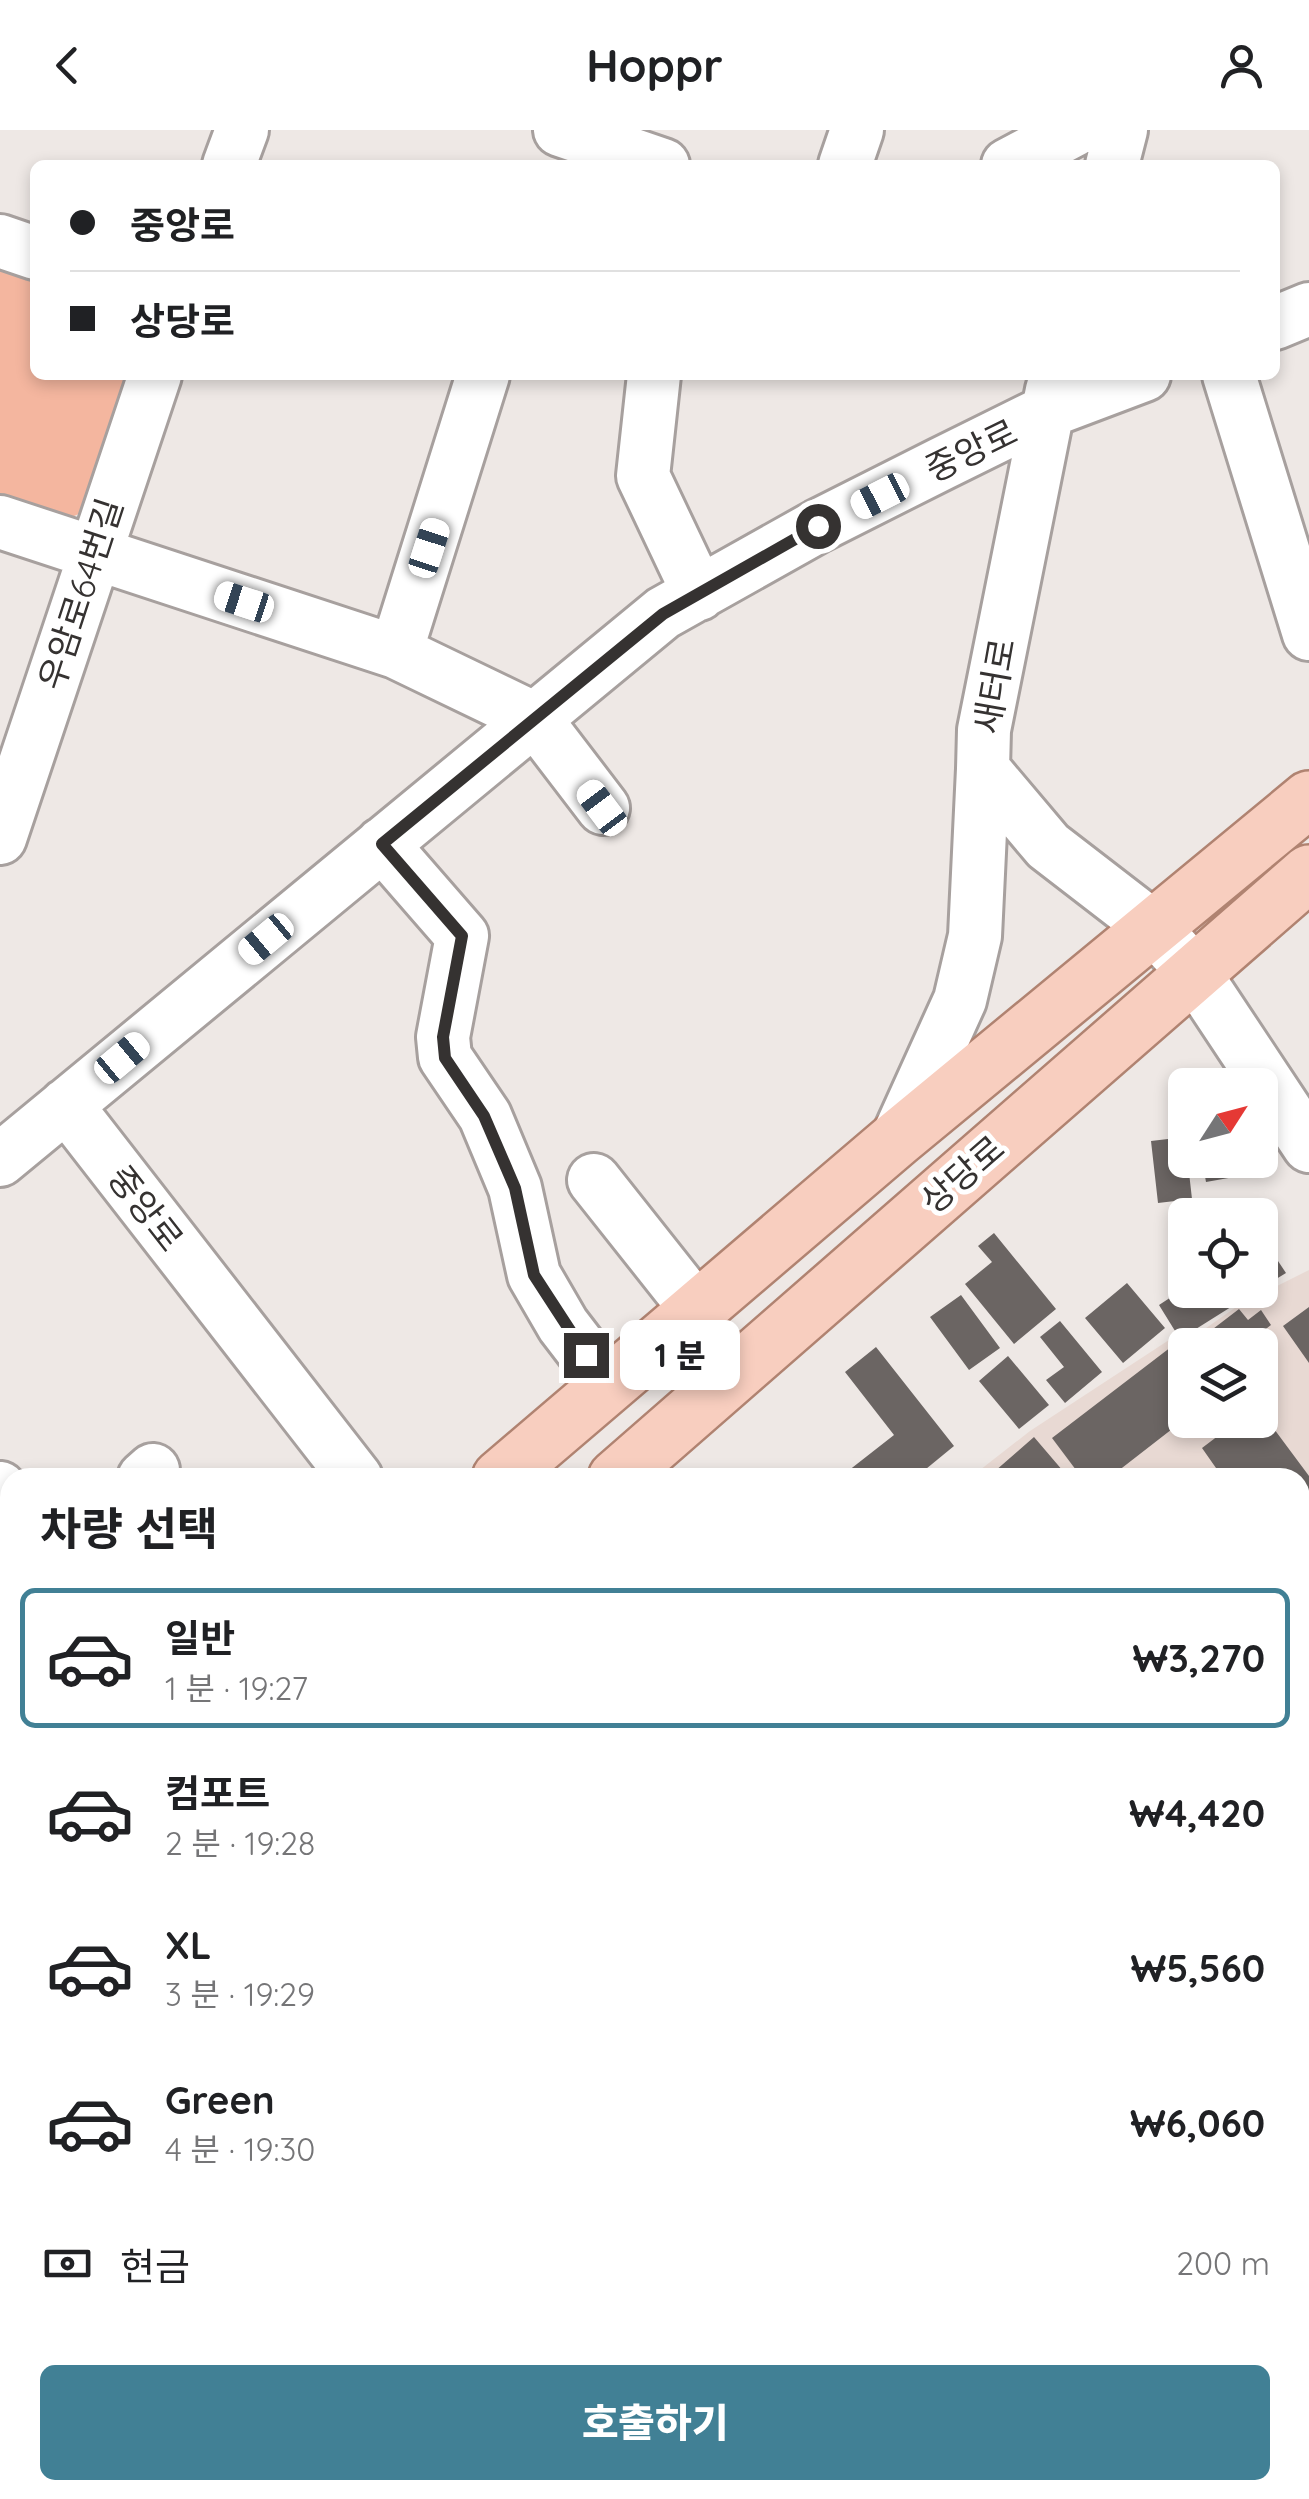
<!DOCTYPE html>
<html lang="ko">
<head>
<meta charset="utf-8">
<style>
  :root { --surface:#fff; --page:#f2f2f2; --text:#202124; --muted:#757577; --line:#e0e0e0; --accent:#418095 }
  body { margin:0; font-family:Quicksand,"Noto Sans KR",sans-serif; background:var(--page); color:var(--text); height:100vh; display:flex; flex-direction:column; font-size:38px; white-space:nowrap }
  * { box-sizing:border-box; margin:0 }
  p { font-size:32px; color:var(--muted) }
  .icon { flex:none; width:55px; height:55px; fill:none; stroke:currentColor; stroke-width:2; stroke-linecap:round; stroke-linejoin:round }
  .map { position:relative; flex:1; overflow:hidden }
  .details { position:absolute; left:0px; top:1338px; width:1310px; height:1032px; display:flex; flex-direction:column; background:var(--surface); border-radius:30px 30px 0 0; box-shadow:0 5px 15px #0003 }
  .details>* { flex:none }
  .top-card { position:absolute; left:30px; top:30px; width:1250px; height:220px; border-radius:15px; box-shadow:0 5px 15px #0003; display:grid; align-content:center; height:220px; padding:0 40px; background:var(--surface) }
  .needle { width:65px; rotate:54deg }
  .tools { position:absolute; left:1168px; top:938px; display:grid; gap:20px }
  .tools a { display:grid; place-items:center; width:110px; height:110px; border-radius:15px; background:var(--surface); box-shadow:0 5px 15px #0003; font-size:50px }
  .end { position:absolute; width:45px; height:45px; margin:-22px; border:12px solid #353231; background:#fff; box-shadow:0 0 0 5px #fff }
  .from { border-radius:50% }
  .bubble { position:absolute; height:70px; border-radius:15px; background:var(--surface); box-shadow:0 5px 15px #0003; font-size:32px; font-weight:800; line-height:70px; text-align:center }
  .car { position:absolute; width:30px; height:60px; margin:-30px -15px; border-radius:12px; box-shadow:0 0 8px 2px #0007; background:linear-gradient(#fff 24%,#345 0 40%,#fff 0 76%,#345 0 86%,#fff 0) }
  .top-card b { display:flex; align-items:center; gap:35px; height:95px; font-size:38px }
  .top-card b+b { border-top:2px solid var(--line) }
  .top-card i { width:25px; height:25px; background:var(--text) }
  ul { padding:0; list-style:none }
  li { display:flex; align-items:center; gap:30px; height:140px; margin:0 20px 15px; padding:0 20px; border:5px solid transparent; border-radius:15px }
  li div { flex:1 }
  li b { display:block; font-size:38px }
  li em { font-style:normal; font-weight:800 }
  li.current { border-color:var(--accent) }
  li>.icon { width:90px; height:90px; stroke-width:1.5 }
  h2 { padding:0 40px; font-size:45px; line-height:120px }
  .pay { display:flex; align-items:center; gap:25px; height:110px; padding:0 40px; font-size:38px }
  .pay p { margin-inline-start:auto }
  .action { display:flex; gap:20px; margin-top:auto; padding:20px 40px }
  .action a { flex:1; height:115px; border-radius:15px; background:var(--accent); color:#fff; font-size:40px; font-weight:800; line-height:115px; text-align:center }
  header { display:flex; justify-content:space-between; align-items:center; height:130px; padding:0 40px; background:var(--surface); font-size:45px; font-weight:800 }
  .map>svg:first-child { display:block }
</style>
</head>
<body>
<header><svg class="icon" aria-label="back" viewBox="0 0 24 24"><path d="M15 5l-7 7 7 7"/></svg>Hoppr<svg class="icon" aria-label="person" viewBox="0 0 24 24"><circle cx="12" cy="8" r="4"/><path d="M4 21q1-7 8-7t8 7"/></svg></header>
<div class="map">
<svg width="1309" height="2369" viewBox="0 0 1309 2369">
  <rect width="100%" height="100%" fill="#eee8e5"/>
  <path fill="#e8d9d3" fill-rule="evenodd" d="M 1309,1140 L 1309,2369 L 86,2369 L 89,2360 L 1300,2360 L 1300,1348 L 971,1347 L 1030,1301 L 1169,1210 L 1179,1217 L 1239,1175 ZM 1185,1215 L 1260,1215 L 1260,1290 L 1185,1290 Z"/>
  <path fill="#f4b69f" d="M 0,128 L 35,141 L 35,245 L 137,245 L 95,377 L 53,395 L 0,376 Z
    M 364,2360 L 504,2360 L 510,2369 L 373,2369 Z
    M 731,2360 L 1233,2360 L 1241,2369 L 738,2369 Z"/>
  <path fill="#6b6563" d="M 1185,1007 L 1192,1069 L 1158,1073 L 1151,1011 Z
    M 1202,1030 L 1249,1030 L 1251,1044 L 1206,1052 Z
    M 1247,1076 L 1250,1085 L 1222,1085 L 1222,1084 Z
    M 994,1103 L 1056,1179 L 1014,1214 L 965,1154 L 992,1132 L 978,1116 Z
    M 1272,1122 L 1286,1143 L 1260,1159 L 1260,1129 Z
    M 1127,1153 L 1165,1198 L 1123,1233 L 1085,1188 Z
    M 1185,1158 L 1193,1171 L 1211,1160 L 1258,1160 L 1180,1209 L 1159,1175 Z
    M 961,1165 L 1000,1218 L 969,1240 L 930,1187 Z
    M 1309,1177 L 1309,1233 L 1283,1196 Z
    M 1239,1179 L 1248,1190 L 1261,1180 L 1271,1195 L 1245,1215 L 1192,1215 Z
    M 1060,1191 L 1102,1242 L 1065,1273 L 1046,1250 L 1064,1237 L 1040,1207 Z
    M 876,1217 L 954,1316 L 915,1348 L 853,1348 L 848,1341 L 894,1305 L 845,1242 Z
    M 1171,1217 L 1185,1235 L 1185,1289 L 1109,1348 L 1082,1348 L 1052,1308 Z
    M 1008,1226 L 1049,1275 L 1019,1299 L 979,1251 Z
    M 1260,1280 L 1309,1346 L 1309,1463 L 1300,1451 L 1300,1348 L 1223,1348 L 1202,1318 L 1239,1290 L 1260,1290 Z
    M 1034,1307 L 1069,1348 L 987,1348 Z
    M 10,1466 L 10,1562 L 2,1569 L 0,1474 Z
    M 1304,1539 L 1309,1546 L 1309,1581 L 1300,1587 L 1300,1543 Z
    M 1309,1666 L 1309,1731 L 1300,1720 L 1300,1673 Z
    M 1300,1895 L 1309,1906 L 1309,2040 L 1300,2029 Z"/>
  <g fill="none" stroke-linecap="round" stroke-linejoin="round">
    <g stroke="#a7a09e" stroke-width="58">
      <path id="minor" d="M 560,0 L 663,35
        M 229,35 L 242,0
        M 845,35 L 857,0
        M 1008,35 L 1074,0
        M 1112,35 L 1121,0
        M 0,111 L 35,123
        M 1275,193 L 1309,179
        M 654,245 L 643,346 L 699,464
        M 1229,245 L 1309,504
        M 1052,260 L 984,600 L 983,639 L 1048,716 L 1153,797 L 1193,841 L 1309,1016
        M 0,392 L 396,522 L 535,589 L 603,678
        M 396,522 L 483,245
        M 0,708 L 155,245
        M 382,714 L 462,806 L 443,907 L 445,927 L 485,986 L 515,1058 L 534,1145 L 563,1195 L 609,1255
        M 66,975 L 356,1348
        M 897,1009 L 960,870 L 975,806 L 983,639
        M 0,1030 L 663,483 L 818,396 L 941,334 L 1046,282 L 1144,245
        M 594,1050 L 697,1180
        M 144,1348 L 153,1340
        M 0,1358 L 10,1370
        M 0,1465 L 10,1457
        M 0,2091 L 10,2103
        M 60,2369 L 63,2360"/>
    </g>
    <g stroke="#b08371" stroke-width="60">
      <path id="major" d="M 500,1348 L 897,1009 L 1309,669
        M 616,1348 L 1309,743
        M 0,1772 L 10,1763
        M 0,1832 L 10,1827"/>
    </g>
    <use href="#minor" stroke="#fff" stroke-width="52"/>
    <use href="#major" stroke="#f8cebf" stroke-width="55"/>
  </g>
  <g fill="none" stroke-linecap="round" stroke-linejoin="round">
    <path stroke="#353231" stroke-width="12" d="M 586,1225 L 534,1145 L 515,1058 L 484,986 L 445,928 L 443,907 L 462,806 L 382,714 L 663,484 L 818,396"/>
  </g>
  <g text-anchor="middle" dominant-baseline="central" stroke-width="10" stroke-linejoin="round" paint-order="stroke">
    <g font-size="35" fill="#353231" stroke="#fff">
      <text transform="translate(971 320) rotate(-26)">중앙로</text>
      <text transform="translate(80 464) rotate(-72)">우암로64번길</text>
      <text transform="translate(994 556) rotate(-80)">새터로</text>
      <text transform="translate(962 1044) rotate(-41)">상당로</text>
      <text transform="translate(146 1078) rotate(52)">중앙로</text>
    </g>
  </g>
</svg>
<div class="tools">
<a><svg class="needle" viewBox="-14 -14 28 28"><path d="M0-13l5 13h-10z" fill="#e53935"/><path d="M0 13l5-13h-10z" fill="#757577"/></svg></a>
<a><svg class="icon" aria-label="locate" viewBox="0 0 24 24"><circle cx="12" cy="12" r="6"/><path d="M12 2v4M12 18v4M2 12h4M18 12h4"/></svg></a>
<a><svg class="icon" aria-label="layers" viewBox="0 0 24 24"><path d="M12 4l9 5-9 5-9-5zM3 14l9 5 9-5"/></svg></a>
</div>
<i class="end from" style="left:818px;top:396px"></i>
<i class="end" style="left:586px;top:1225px"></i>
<div class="bubble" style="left:620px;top:1190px;width:120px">1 분</div>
<i class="car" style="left:880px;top:366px;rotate:243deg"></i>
<i class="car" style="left:429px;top:418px;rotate:18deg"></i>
<i class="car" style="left:244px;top:472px;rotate:288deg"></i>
<i class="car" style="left:602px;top:678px;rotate:323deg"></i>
<i class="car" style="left:266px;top:809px;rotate:230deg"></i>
<i class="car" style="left:122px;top:928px;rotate:50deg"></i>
<div class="top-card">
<b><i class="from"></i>중앙로</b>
<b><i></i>상당로</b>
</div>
<section class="details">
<h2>차량 선택</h2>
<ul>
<li class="current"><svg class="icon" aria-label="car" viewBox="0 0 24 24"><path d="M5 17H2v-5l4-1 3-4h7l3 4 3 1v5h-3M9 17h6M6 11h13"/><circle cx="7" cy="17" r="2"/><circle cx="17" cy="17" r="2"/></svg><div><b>일반</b><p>1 분 · 19:27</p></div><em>₩3,270</em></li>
<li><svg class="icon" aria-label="car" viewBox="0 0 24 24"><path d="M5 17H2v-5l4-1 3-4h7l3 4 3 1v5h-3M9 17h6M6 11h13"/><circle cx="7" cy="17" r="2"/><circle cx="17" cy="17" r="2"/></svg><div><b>컴포트</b><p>2 분 · 19:28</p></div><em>₩4,420</em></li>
<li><svg class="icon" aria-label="car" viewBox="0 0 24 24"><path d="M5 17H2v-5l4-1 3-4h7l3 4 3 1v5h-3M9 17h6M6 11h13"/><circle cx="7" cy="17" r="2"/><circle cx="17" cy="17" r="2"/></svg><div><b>XL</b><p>3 분 · 19:29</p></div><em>₩5,560</em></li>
<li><svg class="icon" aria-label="car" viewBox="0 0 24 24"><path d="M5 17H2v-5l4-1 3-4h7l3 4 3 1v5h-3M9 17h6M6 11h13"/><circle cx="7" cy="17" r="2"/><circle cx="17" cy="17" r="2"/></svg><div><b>Green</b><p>4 분 · 19:30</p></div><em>₩6,060</em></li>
</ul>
<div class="pay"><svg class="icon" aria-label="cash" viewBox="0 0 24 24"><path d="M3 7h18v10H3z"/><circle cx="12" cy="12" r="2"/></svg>현금<p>200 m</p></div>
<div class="action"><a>호출하기</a></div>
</section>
</div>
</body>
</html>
